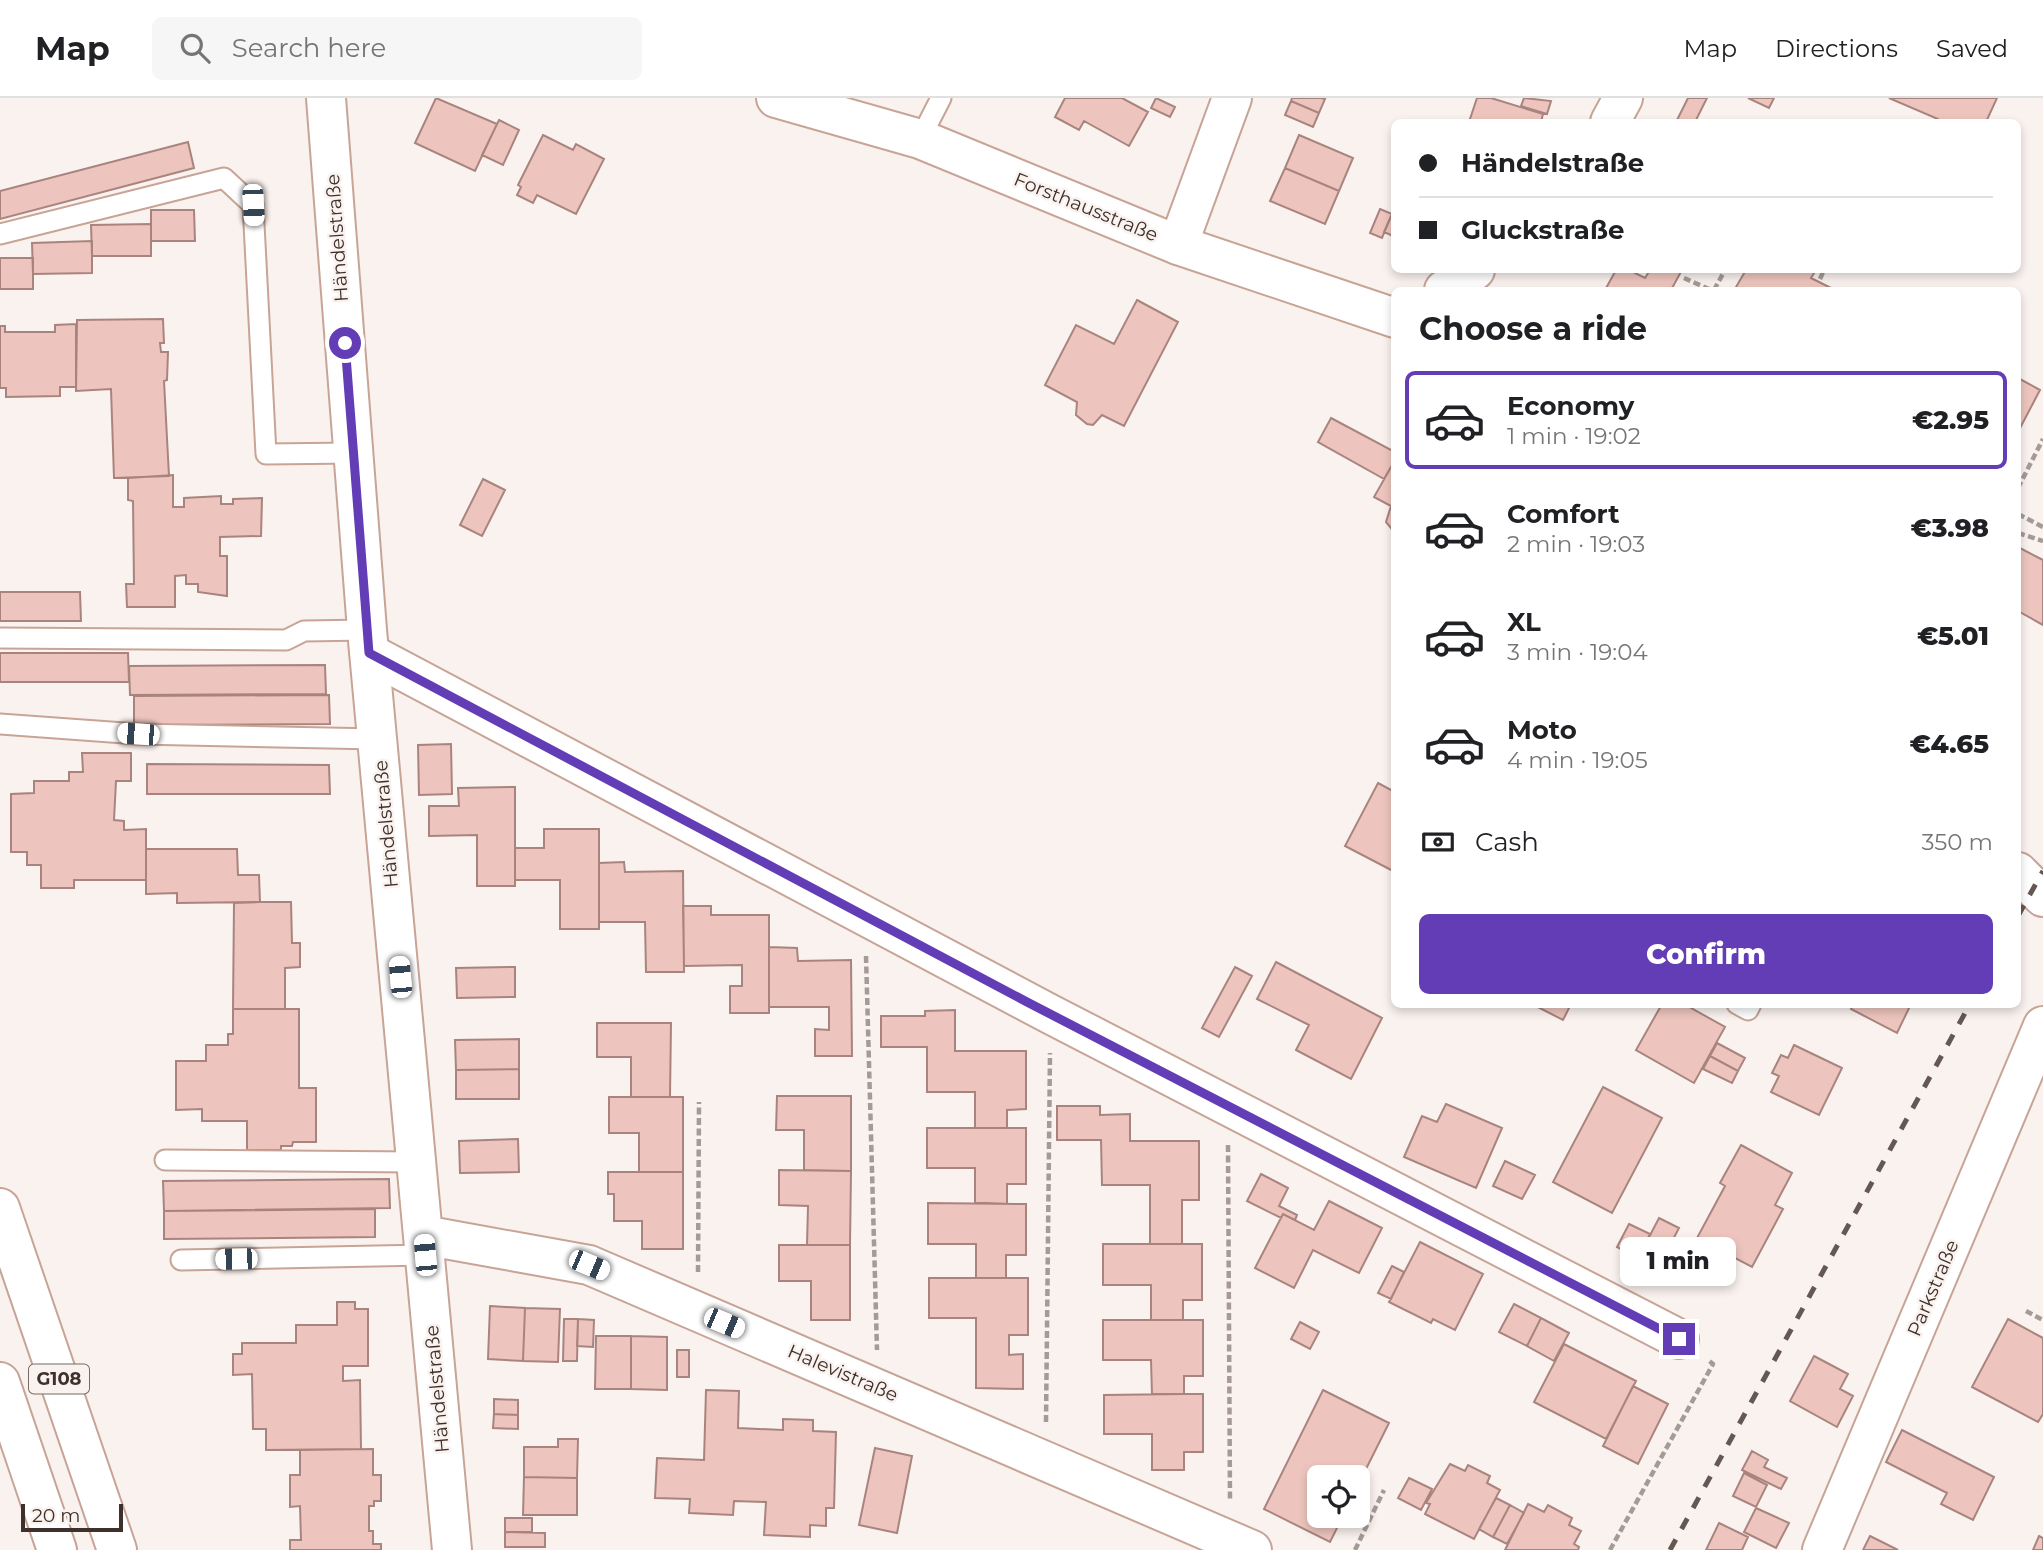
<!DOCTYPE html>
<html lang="en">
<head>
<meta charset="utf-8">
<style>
  :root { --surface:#fff; --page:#f6f6f6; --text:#202124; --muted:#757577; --line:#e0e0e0; --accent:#633db5 }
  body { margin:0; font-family:Montserrat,sans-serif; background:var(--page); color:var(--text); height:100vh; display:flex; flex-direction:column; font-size:26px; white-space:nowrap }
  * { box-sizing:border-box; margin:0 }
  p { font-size:23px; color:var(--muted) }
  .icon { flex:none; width:38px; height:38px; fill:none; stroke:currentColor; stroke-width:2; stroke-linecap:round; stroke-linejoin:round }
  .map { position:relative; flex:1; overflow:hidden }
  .sheet { position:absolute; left:1391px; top:189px; width:630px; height:721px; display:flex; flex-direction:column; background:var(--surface); border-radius:10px; box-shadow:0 4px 10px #0003 }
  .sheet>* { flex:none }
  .banner { position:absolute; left:1391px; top:21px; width:630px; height:154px; border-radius:10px; box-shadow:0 4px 10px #0003; display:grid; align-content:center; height:154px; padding:0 28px; background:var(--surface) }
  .buttons { position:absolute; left:1307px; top:1367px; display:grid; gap:14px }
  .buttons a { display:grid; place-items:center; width:63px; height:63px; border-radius:10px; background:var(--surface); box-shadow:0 4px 10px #0003; font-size:35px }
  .scale { position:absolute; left:21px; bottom:18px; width:102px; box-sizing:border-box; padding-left:7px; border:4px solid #3e302a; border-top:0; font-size:19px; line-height:24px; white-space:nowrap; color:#3e302a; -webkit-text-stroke:5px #faf2ef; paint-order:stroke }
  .end { position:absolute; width:32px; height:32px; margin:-16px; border:9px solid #633db5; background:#fff; box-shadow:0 0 0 4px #fff }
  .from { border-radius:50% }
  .bubble { position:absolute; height:49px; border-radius:10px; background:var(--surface); box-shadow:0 4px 10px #0003; font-size:23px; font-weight:800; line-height:49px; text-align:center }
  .car { position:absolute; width:21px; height:42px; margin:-21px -10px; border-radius:9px; box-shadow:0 0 5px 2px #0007; background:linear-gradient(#fff 24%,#345 0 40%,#fff 0 76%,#345 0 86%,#fff 0) }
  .banner b { display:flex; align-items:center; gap:24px; height:66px; font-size:26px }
  .banner b+b { border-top:2px solid var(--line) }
  .banner i { width:18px; height:18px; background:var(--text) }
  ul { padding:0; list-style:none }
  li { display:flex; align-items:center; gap:21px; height:98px; margin:0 14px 10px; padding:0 14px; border:4px solid transparent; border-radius:10px }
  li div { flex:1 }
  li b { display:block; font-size:26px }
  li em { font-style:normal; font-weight:800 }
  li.active { border-color:var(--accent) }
  li>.icon { width:63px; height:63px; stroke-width:1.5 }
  h2 { padding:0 28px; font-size:32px; line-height:84px }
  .pay { display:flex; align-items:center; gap:18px; height:77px; padding:0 28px; font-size:26px }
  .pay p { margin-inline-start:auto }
  .button { display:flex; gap:14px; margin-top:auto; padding:14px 28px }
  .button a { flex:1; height:80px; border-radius:10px; background:var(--accent); color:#fff; font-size:28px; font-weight:800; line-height:80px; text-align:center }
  header { display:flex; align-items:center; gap:42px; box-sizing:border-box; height:98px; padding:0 35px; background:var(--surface); border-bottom:2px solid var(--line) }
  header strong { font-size:33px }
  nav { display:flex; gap:38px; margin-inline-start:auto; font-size:24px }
  .search { width:490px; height:63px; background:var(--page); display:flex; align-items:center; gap:18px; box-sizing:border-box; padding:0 24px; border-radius:10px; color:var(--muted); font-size:26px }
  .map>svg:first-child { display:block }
</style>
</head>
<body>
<header>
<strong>Map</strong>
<div class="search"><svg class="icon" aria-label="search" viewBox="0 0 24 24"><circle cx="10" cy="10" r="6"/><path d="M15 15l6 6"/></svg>Search here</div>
<nav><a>Map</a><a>Directions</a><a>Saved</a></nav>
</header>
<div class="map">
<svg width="2043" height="1452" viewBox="0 0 2043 1452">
  <rect width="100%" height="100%" fill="#faf2ef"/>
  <path fill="#edc5be" stroke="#a9847e" stroke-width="2" d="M 436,0 L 497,26 L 475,73 L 415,45 Z
    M 1065,0 L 1122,0 L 1148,14 L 1129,48 L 1084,23 L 1079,32 L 1055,19 Z
    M 1156,0 L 1175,9 L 1170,19 L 1151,10 Z
    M 1292,0 L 1321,0 L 1325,1 L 1319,15 L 1291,3 Z
    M 1477,0 L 1491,0 L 1543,16 L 1541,24 L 1469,24 Z
    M 1524,0 L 1551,3 L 1547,16 L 1521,8 Z
    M 1688,0 L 1707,0 L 1695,24 L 1676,24 Z
    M 1748,0 L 1774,0 L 1769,10 Z
    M 1889,0 L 1997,0 L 1986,24 L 1937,24 L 1938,21 Z
    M 1291,3 L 1319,15 L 1313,29 L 1285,17 Z
    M 499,22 L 519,32 L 503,67 L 482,57 Z
    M 543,37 L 573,52 L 576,46 L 604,61 L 576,116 L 537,97 L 533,105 L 517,97 L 521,89 L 518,87 Z
    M 1299,37 L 1353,60 L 1339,93 L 1285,70 Z
    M 188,44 L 194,70 L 0,121 L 0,93 Z
    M 1285,70 L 1339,93 L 1325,126 L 1270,103 Z
    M 1395,109 L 1395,139 L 1384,134 Z
    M 1380,111 L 1392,116 L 1382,140 L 1370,135 Z
    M 151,112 L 194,112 L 195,143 L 151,143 Z
    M 151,126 L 151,158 L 92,158 L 91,127 Z
    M 92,143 L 92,175 L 33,176 L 32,145 Z
    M 0,160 L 33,160 L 33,191 L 0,191 Z
    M 1616,172 L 1629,172 L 1645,180 L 1650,172 L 1682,172 L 1671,192 L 1605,192 Z
    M 1746,172 L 1816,172 L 1811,180 L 1835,192 L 1742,192 L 1736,189 Z
    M 1137,202 L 1178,224 L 1124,328 L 1102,317 L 1093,327 L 1087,326 L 1076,317 L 1077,304 L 1045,287 L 1076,227 L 1114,246 Z
    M 163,221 L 164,245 L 160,245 L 161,254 L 168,254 L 167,282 L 164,283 L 169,378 L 114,380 L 111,291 L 76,293 L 77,222 Z
    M 76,226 L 76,289 L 60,289 L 60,298 L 6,299 L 6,290 L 0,290 L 0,228 L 5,228 L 5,234 L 55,234 L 55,227 Z
    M 2018,280 L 2040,292 L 2018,334 Z
    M 1331,320 L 1395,354 L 1395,362 L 1384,381 L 1318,344 Z
    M 1395,362 L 1395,435 L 1386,424 L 1391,408 L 1374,399 Z
    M 173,377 L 173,409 L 184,409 L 184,400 L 221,398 L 221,406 L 233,406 L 233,401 L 262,400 L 261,438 L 220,439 L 220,458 L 227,458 L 227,498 L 198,494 L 198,486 L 186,486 L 186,477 L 175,478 L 175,509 L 127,509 L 126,486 L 134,486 L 133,403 L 128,402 L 128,380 Z
    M 483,381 L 505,392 L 482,438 L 460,427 Z
    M 2018,449 L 2043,462 L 2043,527 L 2018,513 Z
    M 0,494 L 80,494 L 81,523 L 0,523 Z
    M 0,555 L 128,555 L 129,584 L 0,584 Z
    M 325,567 L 326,596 L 130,597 L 129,568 Z
    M 329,597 L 330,626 L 134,627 L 134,598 Z
    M 451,646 L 452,696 L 419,697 L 418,647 Z
    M 82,655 L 131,655 L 131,683 L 116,683 L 114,722 L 124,723 L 124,732 L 146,731 L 146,782 L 74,782 L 74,790 L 41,790 L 41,767 L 27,767 L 27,754 L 11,754 L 11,696 L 34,695 L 34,683 L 69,683 L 69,674 L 83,674 Z
    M 147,666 L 329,667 L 330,696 L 147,696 Z
    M 1378,685 L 1395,694 L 1395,774 L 1345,748 Z
    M 515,689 L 515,788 L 477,788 L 477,737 L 429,738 L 429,708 L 459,708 L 458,690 Z
    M 544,731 L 599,731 L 599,831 L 560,831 L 560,782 L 515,782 L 515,750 L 544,750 Z
    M 146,751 L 237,751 L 238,777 L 259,777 L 260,804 L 177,805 L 177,795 L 146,796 Z
    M 624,764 L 625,774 L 683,773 L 684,874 L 646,874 L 645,824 L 599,824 L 599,765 Z
    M 260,804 L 291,804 L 292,845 L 300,845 L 300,869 L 285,870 L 285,911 L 233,911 L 234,805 Z
    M 683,808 L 711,808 L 711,817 L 769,817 L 769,915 L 730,915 L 730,888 L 742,888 L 742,867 L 684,868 Z
    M 769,849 L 797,850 L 798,863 L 851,862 L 852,958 L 815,958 L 815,931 L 829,932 L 829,909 L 769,909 Z
    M 1276,864 L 1382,920 L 1351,981 L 1296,952 L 1309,927 L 1257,901 Z
    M 515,869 L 515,899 L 457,900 L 456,870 Z
    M 1235,869 L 1252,878 L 1219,939 L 1202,930 Z
    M 1532,906 L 1571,906 L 1563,922 Z
    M 1662,906 L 1684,906 L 1725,929 L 1694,985 L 1636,952 Z
    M 1853,906 L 1911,906 L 1897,935 L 1851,911 Z
    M 233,911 L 299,911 L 299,990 L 316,990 L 316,1044 L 293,1044 L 292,1048 L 281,1048 L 281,1052 L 247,1052 L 247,1023 L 202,1023 L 202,1011 L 176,1012 L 176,963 L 206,963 L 206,947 L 228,947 L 228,936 L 233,936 Z
    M 955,912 L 955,953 L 1026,953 L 1026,1011 L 1007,1012 L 1007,1030 L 975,1030 L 975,994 L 927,994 L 927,949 L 881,949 L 881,918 L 925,918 L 925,913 Z
    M 597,925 L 671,925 L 670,999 L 631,999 L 631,959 L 597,959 Z
    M 519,941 L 519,971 L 456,972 L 455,942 Z
    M 1717,945 L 1745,960 L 1738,973 L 1710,958 Z
    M 1794,947 L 1842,970 L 1819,1017 L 1771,994 L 1779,978 L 1772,975 L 1781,957 L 1788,960 Z
    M 1710,958 L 1738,973 L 1732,985 L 1703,971 Z
    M 519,971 L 519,1001 L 456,1001 L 456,972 Z
    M 1603,989 L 1662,1020 L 1612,1115 L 1553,1084 Z
    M 777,998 L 851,998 L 851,1073 L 804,1072 L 804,1032 L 776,1032 Z
    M 609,999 L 683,999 L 683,1074 L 639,1074 L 639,1035 L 609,1035 Z
    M 1446,1006 L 1502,1030 L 1476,1090 L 1404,1059 L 1422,1018 L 1437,1024 Z
    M 1057,1008 L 1100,1008 L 1100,1017 L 1130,1016 L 1130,1043 L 1199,1043 L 1199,1102 L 1182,1102 L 1182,1146 L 1150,1146 L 1150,1087 L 1102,1087 L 1101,1042 L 1057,1042 Z
    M 927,1030 L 1026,1030 L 1026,1086 L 1007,1086 L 1007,1106 L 975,1105 L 975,1070 L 927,1070 Z
    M 518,1041 L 519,1074 L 460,1075 L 459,1043 Z
    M 1741,1047 L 1792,1075 L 1775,1107 L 1783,1111 L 1752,1169 L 1697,1140 L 1725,1088 L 1720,1085 Z
    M 1505,1063 L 1535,1077 L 1522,1101 L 1493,1088 Z
    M 779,1072 L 851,1073 L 850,1147 L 807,1147 L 808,1108 L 779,1107 Z
    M 608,1074 L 683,1074 L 683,1151 L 642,1151 L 642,1123 L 614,1123 L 614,1096 L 608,1096 Z
    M 1261,1076 L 1288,1090 L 1279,1108 L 1297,1117 L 1295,1122 L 1283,1116 L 1281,1120 L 1247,1103 Z
    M 389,1081 L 390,1110 L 164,1113 L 163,1083 Z
    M 1329,1103 L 1382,1130 L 1359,1175 L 1313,1152 L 1294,1190 L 1255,1170 L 1283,1116 L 1314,1132 Z
    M 928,1105 L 1026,1106 L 1026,1157 L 1006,1157 L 1006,1180 L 976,1180 L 976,1146 L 928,1146 Z
    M 375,1111 L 375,1139 L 164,1141 L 164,1113 Z
    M 1659,1120 L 1679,1130 L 1667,1153 L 1647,1143 Z
    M 1629,1126 L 1650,1136 L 1638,1160 L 1617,1149 Z
    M 1420,1144 L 1483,1176 L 1455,1232 L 1433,1221 L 1431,1225 L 1389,1204 Z
    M 1103,1146 L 1202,1146 L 1202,1202 L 1183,1202 L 1183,1222 L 1151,1222 L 1151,1187 L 1103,1187 Z
    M 779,1147 L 850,1147 L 850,1222 L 811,1222 L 811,1183 L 779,1183 Z
    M 1392,1168 L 1404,1174 L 1391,1201 L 1378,1195 Z
    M 929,1180 L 1028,1180 L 1028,1237 L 1009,1237 L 1009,1257 L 1023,1256 L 1023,1291 L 976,1290 L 976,1220 L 929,1220 Z
    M 337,1204 L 355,1204 L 355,1211 L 368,1211 L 368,1268 L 343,1268 L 343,1283 L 360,1282 L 361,1351 L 266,1352 L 266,1331 L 253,1331 L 252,1276 L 233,1277 L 233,1256 L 242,1256 L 242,1245 L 296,1245 L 296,1227 L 337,1227 Z
    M 1514,1206 L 1541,1220 L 1527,1248 L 1499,1234 Z
    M 490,1208 L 525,1210 L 523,1263 L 488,1261 Z
    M 525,1210 L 560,1211 L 558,1264 L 523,1263 Z
    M 1541,1220 L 1569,1235 L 1554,1263 L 1527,1248 Z
    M 564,1221 L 578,1221 L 577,1263 L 563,1263 Z
    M 578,1221 L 594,1222 L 593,1249 L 577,1248 Z
    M 2008,1221 L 2043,1240 L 2043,1316 L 2038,1324 L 1972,1289 Z
    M 1103,1222 L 1203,1222 L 1203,1278 L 1184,1278 L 1184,1296 L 1152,1296 L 1151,1262 L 1103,1262 Z
    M 1300,1224 L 1319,1234 L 1310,1251 L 1291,1241 Z
    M 596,1238 L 631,1238 L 631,1291 L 595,1291 Z
    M 631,1238 L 667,1239 L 667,1292 L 631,1291 Z
    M 1564,1246 L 1636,1283 L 1606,1341 L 1534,1304 Z
    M 677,1252 L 689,1252 L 689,1279 L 677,1279 Z
    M 1814,1258 L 1848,1276 L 1840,1291 L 1853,1298 L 1837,1329 L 1790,1303 Z
    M 1633,1288 L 1668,1306 L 1638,1366 L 1603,1348 Z
    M 706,1292 L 739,1293 L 738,1330 L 783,1332 L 783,1321 L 813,1322 L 813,1333 L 836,1334 L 834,1410 L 826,1410 L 826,1428 L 810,1427 L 810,1439 L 764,1437 L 766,1404 L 734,1403 L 733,1417 L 689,1415 L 690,1401 L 655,1400 L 657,1360 L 704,1362 Z
    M 1323,1292 L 1389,1325 L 1358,1387 L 1358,1379 L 1320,1379 L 1320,1418 L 1343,1418 L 1330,1444 L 1264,1411 Z
    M 1184,1296 L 1203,1296 L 1203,1354 L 1184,1354 L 1184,1372 L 1152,1372 L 1152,1336 L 1104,1336 L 1104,1297 Z
    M 494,1301 L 518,1302 L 518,1317 L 494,1316 Z
    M 494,1316 L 518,1317 L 518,1331 L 493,1330 Z
    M 1902,1332 L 1994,1379 L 1973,1422 L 1941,1406 L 1947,1395 L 1886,1364 Z
    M 558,1341 L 578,1341 L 577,1380 L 524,1379 L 524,1349 L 558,1349 Z
    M 875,1350 L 912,1358 L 897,1435 L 859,1427 Z
    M 373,1351 L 373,1377 L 381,1377 L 381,1403 L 374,1403 L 374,1408 L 369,1408 L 369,1433 L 373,1433 L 373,1446 L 381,1446 L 381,1452 L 290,1452 L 290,1442 L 301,1442 L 300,1408 L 290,1409 L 290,1377 L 300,1377 L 300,1352 Z
    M 1752,1353 L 1768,1362 L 1764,1369 L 1787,1380 L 1781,1391 L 1742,1372 Z
    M 1450,1366 L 1465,1373 L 1468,1367 L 1490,1378 L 1487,1385 L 1500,1392 L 1474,1441 L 1425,1416 L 1430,1406 L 1426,1405 Z
    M 1744,1375 L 1767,1387 L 1756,1409 L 1733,1398 Z
    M 524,1379 L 577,1380 L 577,1417 L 523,1417 Z
    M 1409,1380 L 1432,1391 L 1421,1412 L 1398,1400 Z
    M 1496,1400 L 1510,1407 L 1493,1439 L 1479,1431 Z
    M 1528,1406 L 1544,1414 L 1548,1407 L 1572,1420 L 1569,1427 L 1581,1433 L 1574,1446 L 1579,1449 L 1578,1452 L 1505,1452 Z
    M 1510,1407 L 1524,1415 L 1507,1446 L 1493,1439 Z
    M 1756,1410 L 1789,1425 L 1776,1450 L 1744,1434 Z
    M 505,1420 L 532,1420 L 532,1434 L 505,1434 Z
    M 1719,1425 L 1748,1439 L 1742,1452 L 1706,1452 Z
    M 505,1434 L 545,1435 L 545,1449 L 505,1449 Z
    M 1870,1438 L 1898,1452 L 1863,1452 Z
    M 2039,1438 L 2043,1440 L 2043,1452 L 2033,1452 Z"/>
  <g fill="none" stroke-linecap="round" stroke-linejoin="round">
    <g stroke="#c7a496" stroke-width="23">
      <path id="service" d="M 920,41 L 941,0
        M 0,136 L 224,80 L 253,107 L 266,356 L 353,355
        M 0,540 L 286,542 L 304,533 L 367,532
        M 0,626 L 138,636 L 378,641
        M 1737,906 L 1748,912 L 1751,906
        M 165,1062 L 416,1064
        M 181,1162 L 425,1157"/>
    </g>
    <g stroke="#c7a496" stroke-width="42">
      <path id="minor" d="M 326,0 L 367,532 L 452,1452
        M 1610,24 L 1623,0
        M 1178,147 L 1232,0
        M 1444,192 L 1475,172
        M 369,555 L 1050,916 L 1679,1241
        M 423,1137 L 589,1167 L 1252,1452"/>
    </g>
    <g stroke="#c7a496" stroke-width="42">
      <path id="tertiary" d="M 776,0 L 920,41 L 1178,147 L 1395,220
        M 2018,774 L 2043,799
        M 1822,1452 L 2043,928"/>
    </g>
    <g stroke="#c7a496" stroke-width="42">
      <path id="trunk" d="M 0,1110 L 117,1452
        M 0,1284 L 57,1452"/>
    </g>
    <path stroke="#a59a96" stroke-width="4.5" stroke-dasharray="7 3.5" stroke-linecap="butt" d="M 1684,180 L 1711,192
      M 1820,181 L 1824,172
      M 1714,192 L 1725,172
      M 2018,390 L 2043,341
      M 2018,416 L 2043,429
      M 2018,435 L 2043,443
      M 866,858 L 877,1252
      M 1228,1047 L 1230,1402
      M 698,1174 L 699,1004
      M 2026,1213 L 2043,1222
      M 1046,1324 L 1050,955
      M 1355,1452 L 1384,1392
      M 1610,1452 L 1713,1266 L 1708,1262"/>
    <use href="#service" stroke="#fff" stroke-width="19"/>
    <use href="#minor" stroke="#fff" stroke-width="38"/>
    <use href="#tertiary" stroke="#fff" stroke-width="38"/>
    <use href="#trunk" stroke="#fff" stroke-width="38"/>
    <path stroke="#655853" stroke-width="5" stroke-dasharray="12 12" stroke-linecap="butt" d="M 2018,818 L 2043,773
      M 1670,1452 L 1970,906"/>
  </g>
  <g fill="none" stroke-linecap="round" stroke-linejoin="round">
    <path stroke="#633db5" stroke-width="9" d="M 345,245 L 369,555 L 1027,904 L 1679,1241"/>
  </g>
  <g text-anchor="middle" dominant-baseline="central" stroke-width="5" stroke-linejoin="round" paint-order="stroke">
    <rect fill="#faf2ef" stroke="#766a65" stroke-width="2" x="29" y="1266.5" width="60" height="29" rx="5"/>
    <g font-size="18" font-weight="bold" fill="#3e302a">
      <text x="59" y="1281">G108</text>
    </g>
    <g font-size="19" fill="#3e302a" stroke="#faf2ef">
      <text transform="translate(1086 109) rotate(22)">Forsthausstraße</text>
      <text transform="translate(337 140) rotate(-94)">Händelstraße</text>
      <text transform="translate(386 726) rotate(-95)">Händelstraße</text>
      <text transform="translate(1933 1190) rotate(-67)">Parkstraße</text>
      <text transform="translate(843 1275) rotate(23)">Halevistraße</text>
      <text transform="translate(437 1291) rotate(-95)">Händelstraße</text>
    </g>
  </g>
</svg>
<div class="buttons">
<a><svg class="icon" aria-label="locate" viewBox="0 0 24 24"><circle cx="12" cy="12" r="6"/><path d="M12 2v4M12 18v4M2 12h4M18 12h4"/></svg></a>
</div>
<div class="scale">20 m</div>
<i class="end from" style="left:345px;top:245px"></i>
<i class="end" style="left:1679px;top:1241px"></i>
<div class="bubble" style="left:1620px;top:1139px;width:116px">1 min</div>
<i class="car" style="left:253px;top:107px;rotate:177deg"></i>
<i class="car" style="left:138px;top:636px;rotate:274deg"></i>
<i class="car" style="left:400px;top:879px;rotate:355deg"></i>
<i class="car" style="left:425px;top:1157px;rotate:355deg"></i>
<i class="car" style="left:236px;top:1161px;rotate:269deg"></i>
<i class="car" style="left:589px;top:1167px;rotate:113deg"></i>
<i class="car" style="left:724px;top:1225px;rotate:113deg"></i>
<div class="banner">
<b><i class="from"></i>Händelstraße</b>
<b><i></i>Gluckstraße</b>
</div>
<section class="sheet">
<h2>Choose a ride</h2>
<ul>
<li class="active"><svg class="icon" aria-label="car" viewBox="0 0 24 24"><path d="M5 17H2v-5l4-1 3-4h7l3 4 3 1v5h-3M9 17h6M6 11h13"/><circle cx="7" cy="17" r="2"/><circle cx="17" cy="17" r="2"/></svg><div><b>Economy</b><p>1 min · 19:02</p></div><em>€2.95</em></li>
<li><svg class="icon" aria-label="car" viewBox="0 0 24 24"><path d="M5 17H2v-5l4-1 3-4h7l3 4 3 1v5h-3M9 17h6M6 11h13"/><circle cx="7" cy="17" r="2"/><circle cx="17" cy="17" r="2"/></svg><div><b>Comfort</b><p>2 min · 19:03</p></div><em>€3.98</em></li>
<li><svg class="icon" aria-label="car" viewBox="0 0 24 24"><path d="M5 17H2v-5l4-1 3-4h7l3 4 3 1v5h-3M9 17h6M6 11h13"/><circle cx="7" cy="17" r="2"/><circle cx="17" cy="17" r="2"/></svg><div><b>XL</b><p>3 min · 19:04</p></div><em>€5.01</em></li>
<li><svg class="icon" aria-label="car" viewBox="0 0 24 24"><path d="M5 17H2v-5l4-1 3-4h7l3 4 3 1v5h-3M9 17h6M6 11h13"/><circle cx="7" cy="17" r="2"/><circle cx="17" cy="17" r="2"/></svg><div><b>Moto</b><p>4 min · 19:05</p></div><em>€4.65</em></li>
</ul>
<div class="pay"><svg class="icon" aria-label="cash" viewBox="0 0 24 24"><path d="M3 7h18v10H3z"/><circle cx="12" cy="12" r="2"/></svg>Cash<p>350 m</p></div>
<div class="button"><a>Confirm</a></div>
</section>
</div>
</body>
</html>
